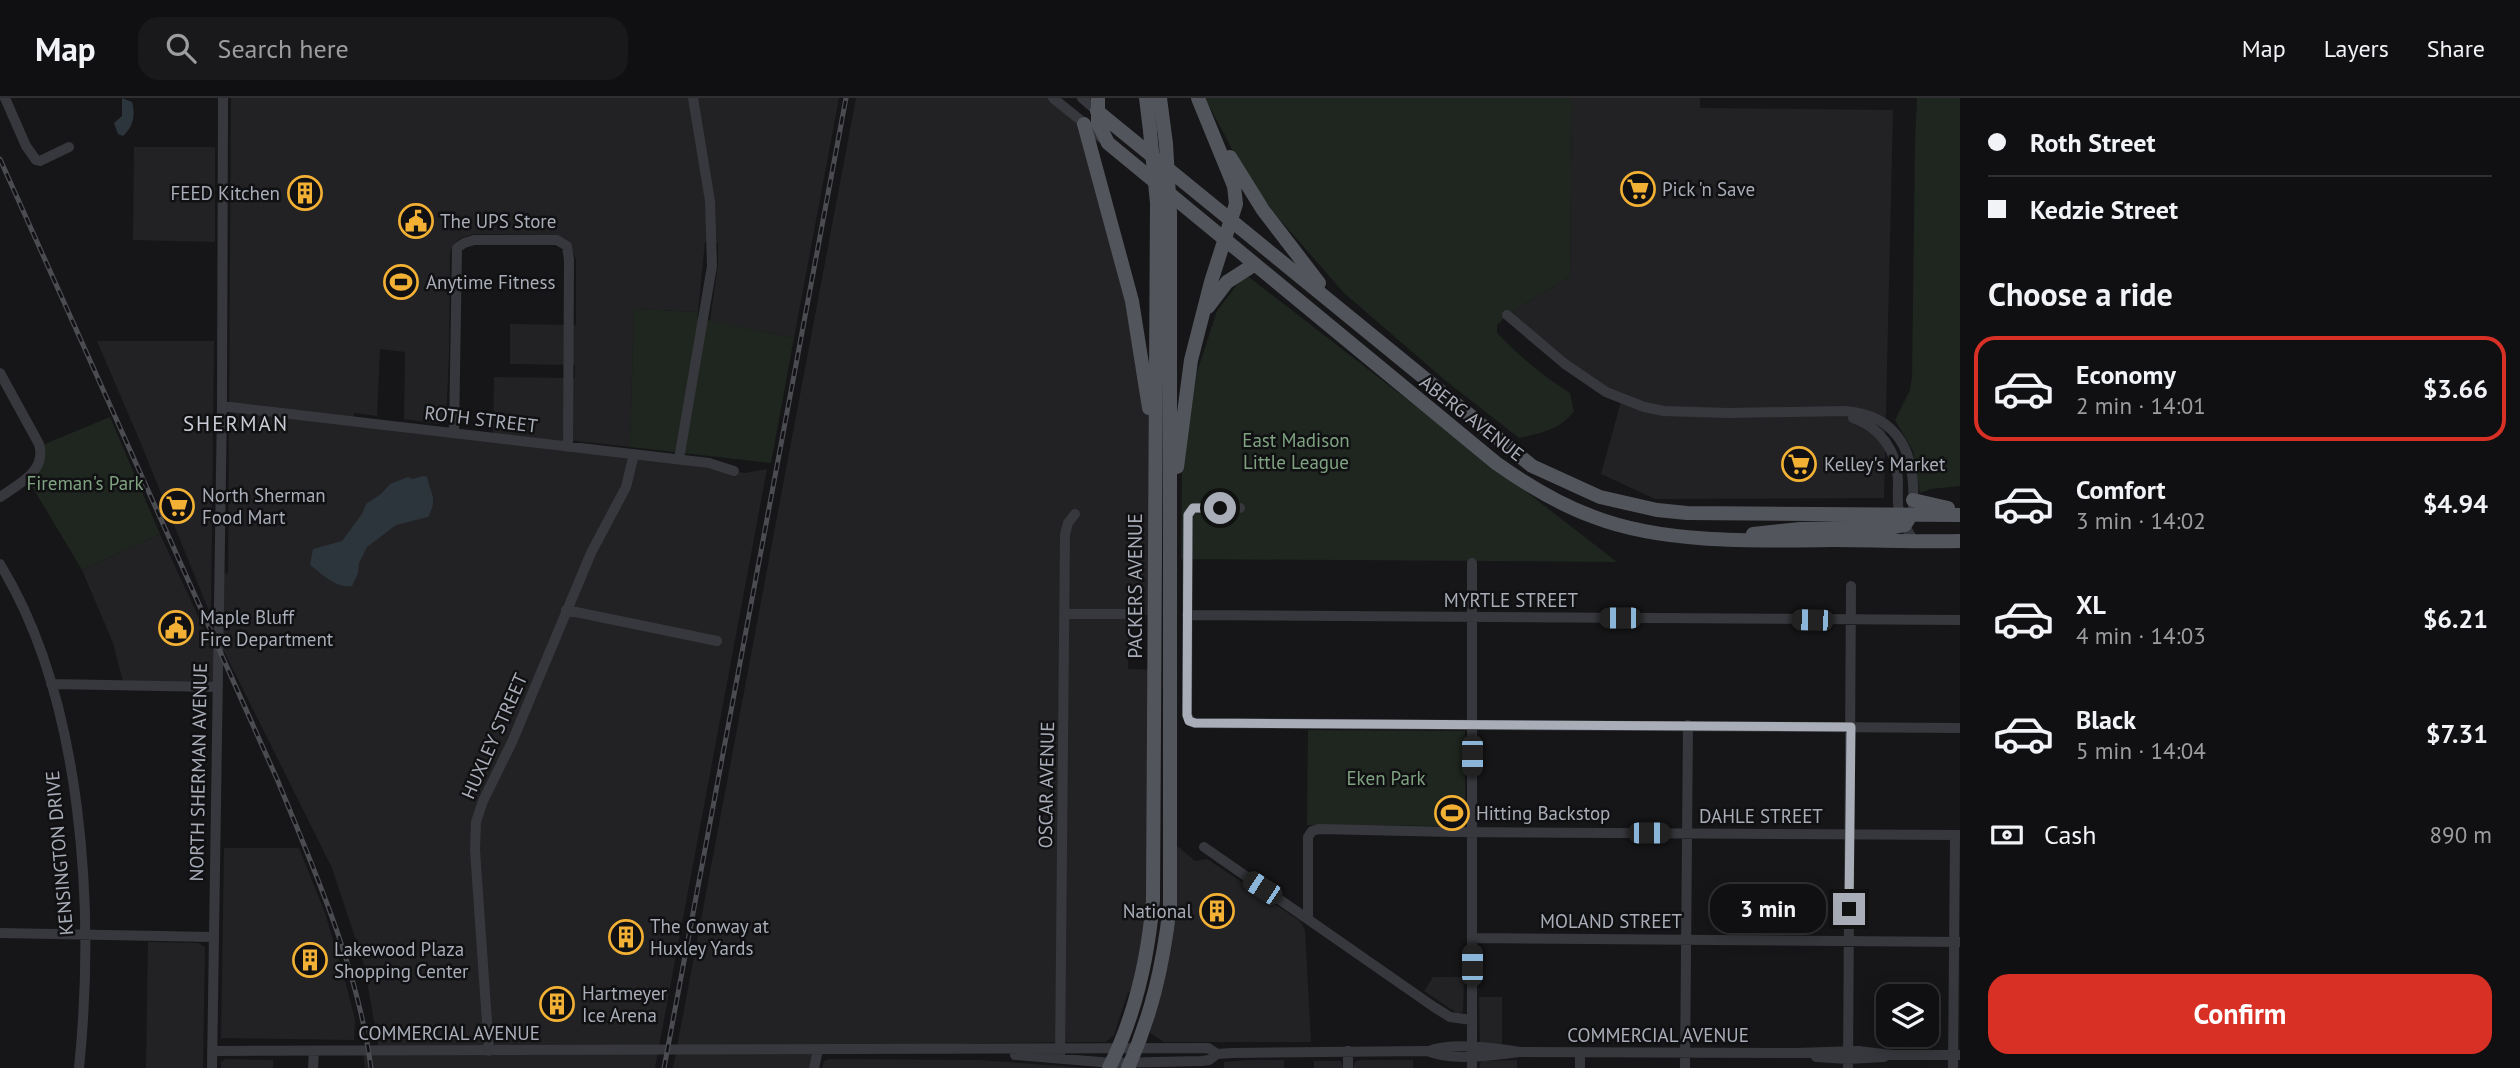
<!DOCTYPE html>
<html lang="en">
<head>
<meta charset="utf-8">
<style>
  :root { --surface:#101012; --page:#19191b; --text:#f1f3f6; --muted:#9c9d9f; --line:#303032; --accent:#d93025 }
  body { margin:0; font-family:"PT Sans",sans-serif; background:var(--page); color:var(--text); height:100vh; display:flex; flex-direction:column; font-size:26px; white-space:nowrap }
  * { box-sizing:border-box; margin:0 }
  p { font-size:23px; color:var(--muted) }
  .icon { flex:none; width:38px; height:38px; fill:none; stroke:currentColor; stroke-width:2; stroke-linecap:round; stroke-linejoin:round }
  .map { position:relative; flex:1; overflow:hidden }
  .drawer { display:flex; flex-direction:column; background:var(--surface); width:560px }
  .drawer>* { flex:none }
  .hud { display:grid; align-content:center; height:154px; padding:0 28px; background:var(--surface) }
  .controls { position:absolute; left:1876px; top:886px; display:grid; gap:14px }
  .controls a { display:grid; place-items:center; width:63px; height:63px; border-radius:14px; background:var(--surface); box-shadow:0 4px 18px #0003,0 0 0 2px var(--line); font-size:35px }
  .end { position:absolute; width:32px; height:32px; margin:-16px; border:9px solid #a8adb8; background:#111; box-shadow:0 0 0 4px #111 }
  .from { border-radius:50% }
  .bubble { position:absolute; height:49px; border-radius:21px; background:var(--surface); box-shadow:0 4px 18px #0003,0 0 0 2px var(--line); font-size:23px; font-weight:700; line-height:49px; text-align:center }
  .car { position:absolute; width:21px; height:42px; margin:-21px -10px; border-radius:9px; box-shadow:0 0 5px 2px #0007; background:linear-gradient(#222 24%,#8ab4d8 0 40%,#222 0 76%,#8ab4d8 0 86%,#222 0) }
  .hud b { display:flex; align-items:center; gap:24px; height:66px; font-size:26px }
  .hud b+b { border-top:2px solid var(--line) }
  .hud i { width:18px; height:18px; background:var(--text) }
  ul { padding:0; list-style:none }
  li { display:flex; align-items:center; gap:21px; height:105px; margin:0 14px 10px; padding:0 14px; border:4px solid transparent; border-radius:21px }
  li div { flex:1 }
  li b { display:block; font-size:26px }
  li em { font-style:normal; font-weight:700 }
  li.active { border-color:var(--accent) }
  li>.icon { width:63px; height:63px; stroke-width:1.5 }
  h2 { padding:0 28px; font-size:32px; line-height:84px }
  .pay { display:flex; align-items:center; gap:18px; height:77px; padding:0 28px; font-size:26px }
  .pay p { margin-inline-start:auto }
  .button { display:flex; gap:14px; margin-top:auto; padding:14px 28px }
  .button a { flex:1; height:80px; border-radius:21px; background:var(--accent); color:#fff; font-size:28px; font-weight:700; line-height:80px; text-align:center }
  header { display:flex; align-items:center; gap:42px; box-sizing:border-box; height:98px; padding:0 35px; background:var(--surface); border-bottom:2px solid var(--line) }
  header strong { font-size:33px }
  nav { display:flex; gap:38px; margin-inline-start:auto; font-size:24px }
  .search { width:490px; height:63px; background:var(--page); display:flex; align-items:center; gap:18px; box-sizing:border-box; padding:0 24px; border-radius:21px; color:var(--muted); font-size:26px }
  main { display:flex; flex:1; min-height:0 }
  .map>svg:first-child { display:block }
</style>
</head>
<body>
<header>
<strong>Map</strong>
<div class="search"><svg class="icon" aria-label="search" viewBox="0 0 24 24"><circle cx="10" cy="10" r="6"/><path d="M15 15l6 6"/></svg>Search here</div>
<nav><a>Map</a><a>Layers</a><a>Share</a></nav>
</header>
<main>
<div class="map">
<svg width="1960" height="970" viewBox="0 0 1960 970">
  <rect width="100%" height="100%" fill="#161618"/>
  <path fill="#222225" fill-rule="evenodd" d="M 231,0 L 839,0 L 794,240 L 710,223 L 718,166 L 718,145 L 705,144 L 698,214 L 634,211 L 630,349 L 568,342 L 568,348 L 745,375 L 767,371 L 655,970 L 365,970 L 363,953 L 379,952 L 364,866 L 332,770 L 217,539 L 218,476 L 228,475 ZM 475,136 L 557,137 L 569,143 L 576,162 L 576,227 L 510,226 L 510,266 L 575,267 L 575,280 L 494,279 L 493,339 L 353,328 L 354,315 L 377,318 L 380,251 L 405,254 L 404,321 L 439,326 L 446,323 L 449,259 L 450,155 L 453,147 L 460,140 Z
    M 856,0 L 1053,0 L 1108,45 L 1089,44 L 1147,289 L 1155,360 L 1154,517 L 1129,517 L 1128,571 L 1155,572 L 1153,719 L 1138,900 L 1128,894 L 1114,937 L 1106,944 L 980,945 L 819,952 L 814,970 L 673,970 Z
    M 1572,0 L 1700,0 L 1700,10 L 1893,12 L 1884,400 L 1655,401 L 1601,376 L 1622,300 L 1606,294 L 1507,217 L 1570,178 Z
    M 134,49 L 215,49 L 215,144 L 133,142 Z
    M 97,243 L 214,243 L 211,518 L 139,341 Z
    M 160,436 L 217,559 L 216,589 L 124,587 L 113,545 L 82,472 Z
    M 1175,746 L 1195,763 L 1207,761 L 1300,823 L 1305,832 L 1311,944 L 1164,944 L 1149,934 Z
    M 224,750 L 299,750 L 325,815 L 343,875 L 355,921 L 354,942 L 221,940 Z
    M 148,844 L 198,845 L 205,849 L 203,970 L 146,970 Z
    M 1433,879 L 1464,879 L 1463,914 L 1458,916 L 1424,893 Z
    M 1479,899 L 1502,899 L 1502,947 L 1480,945 Z
    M 225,961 L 273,962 L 273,970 L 221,970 L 221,964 Z
    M 829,961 L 979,962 L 1090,970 L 822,970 L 824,963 Z
    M 1248,962 L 1284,962 L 1284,970 L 1224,970 L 1224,964 Z
    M 1360,962 L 1413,962 L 1413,970 L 1353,970 L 1355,964 Z
    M 1517,962 L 1517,970 L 1479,970 L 1481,963 Z
    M 1314,963 L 1341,963 L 1343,970 L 1314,970 Z"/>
  <path fill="#1e261f" d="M 1205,0 L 1572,0 L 1570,178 L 1507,217 L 1497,227 L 1497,235 C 1520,259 1543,278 1570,295 L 1574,313 C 1560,332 1541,335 1519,340 L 1446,283 L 1344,195 L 1276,117 L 1244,74 Z
    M 1917,0 L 1960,0 L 1960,388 L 1931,391 L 1920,395 L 1913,353 L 1895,322 L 1910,292 L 1912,279 L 1915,45 Z
    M 1245,176 L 1617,464 L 1181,461 L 1182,375 L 1197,274 L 1217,213 Z
    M 634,211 L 698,214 L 697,220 L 794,240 L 771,365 L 630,349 Z
    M 110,319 L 160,436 L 82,472 L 27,380 L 40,348 Z
    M 1308,632 L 1465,633 L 1465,728 L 1307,727 Z"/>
  <path fill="#2c353c" d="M 122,0 L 132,4 C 136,17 133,29 123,38 L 118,36 L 114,25 L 122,18 Z
    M 424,378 L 427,379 C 431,397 438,400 428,419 L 396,427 L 367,449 L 359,465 L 358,475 L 352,488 C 335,490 322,476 310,467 L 313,451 L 342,443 L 362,416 L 366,406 L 381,396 L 390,386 L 408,379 L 412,381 Z"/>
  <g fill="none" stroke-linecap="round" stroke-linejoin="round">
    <path stroke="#37383d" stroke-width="10" d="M 5,0 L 26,48 L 36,62 L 40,63 L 69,49
      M 1053,0 L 1105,42
      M 1082,0 L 1097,13
      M 1507,217 L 1565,266 L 1606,294 L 1644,309 L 1664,313 L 1728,315 L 1845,313 C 1900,317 1916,357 1913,408
      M 0,275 L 39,346 C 47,373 19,386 0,399
      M 222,308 L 709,365 L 734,373
      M 1853,320 C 1880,329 1897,353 1898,382 C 1898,392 1897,404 1899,414 C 1901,424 1909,435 1914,443
      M 454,335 L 457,150 L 464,145 L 474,142 L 557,142 L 567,148 L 569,162 L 568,349
      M 679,361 L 712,168 L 710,103 L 693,0
      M 1240,410 L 1193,410 L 1188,417 L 1187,617 L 1190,623 L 1195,625 L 1960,630
      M 0,466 C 84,603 95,813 79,970
      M 566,512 L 717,543
      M 1065,516 L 1129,516
      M 1187,517 L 1960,522
      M 51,586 L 216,589
      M 1204,749 L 1434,909 L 1450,919 L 1472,922
      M 1308,820 L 1308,739 L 1312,733 L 1319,731 L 1453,734 L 1960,737
      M 0,835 L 213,839
      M 1472,840 L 1960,844
      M 212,953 L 1208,950 L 1217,956
      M 489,953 L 475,752 L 476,724 L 483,703 L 512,644 L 591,455 L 626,389 L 634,356
      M 1348,953 L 1348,970
      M 1429,953 C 1452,944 1496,950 1520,954 L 1796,955 L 1858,953 L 1892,957 L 1960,957
      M 1580,954 L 1580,970
      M 1015,957 L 1112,965 L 1202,963 L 1209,962 L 1217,956 L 1232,955 L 1427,953 C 1453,964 1492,957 1520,954
      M 1816,959 L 1848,961 L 1884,959
      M 1060,961 L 1065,436 L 1068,425 L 1075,416
      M 212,970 L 222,308 L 223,0
      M 313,970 L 314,953
      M 814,970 L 818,952
      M 1472,970 L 1472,465
      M 1685,970 L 1688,627
      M 1848,970 L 1851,488
      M 1953,970 L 1955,737"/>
    <path stroke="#53555c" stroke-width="14" d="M 1098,0 L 1098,25 L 1108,45 L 1496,365 C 1527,387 1558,406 1594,419 C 1664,446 1757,443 1832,442 C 1875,442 1917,444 1960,443
      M 1146,0 L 1150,33
      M 1160,0 L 1166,46
      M 1097,13 L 1532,368 L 1600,399 L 1657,412 L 1687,415 L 1960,417
      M 1084,26 L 1132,203 L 1149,310
      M 1230,59 L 1263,112 L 1319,185
      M 1208,209 L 1227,184 L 1255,166
      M 1177,369 L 1191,262 L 1211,184 L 1236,106 L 1234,88 L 1198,0
      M 1913,402 L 1948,410
      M 1753,436 L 1800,431 L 1895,429 L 1905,427 L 1911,417
      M 1109,970 C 1136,916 1148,861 1153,802 L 1157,105
      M 1128,970 C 1152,916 1163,867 1170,808 L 1170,115"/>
    <g stroke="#4a4c52" stroke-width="5">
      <path id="rail" d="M 0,61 L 277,681 C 315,774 358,870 371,970
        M 664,970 L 846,0"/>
    </g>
    <use href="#rail" stroke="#111113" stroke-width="2.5" stroke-dasharray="8" stroke-linecap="butt"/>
    <path stroke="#53555c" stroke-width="14" d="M 1150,33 L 1157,105
      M 1166,46 L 1170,115"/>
  </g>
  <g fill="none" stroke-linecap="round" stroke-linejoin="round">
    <path stroke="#a8adb8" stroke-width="9" d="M 1220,410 L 1193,410 L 1188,417 L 1187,617 L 1189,623 L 1195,625 L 1851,629 L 1849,811"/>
  </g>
  <defs>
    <g id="supermarket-ring" transform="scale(1.75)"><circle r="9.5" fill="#111113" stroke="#f2b134" stroke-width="1.5"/><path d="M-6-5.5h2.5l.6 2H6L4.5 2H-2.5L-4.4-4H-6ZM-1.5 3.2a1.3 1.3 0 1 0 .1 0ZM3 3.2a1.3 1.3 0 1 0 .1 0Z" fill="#f2b134"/></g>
    <g id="building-ring" transform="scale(1.75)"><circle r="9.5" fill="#111113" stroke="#f2b134" stroke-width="1.5"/><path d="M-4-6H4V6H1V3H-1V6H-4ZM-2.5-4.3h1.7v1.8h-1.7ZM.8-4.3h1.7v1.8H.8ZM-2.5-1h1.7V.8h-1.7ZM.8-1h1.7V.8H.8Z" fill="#f2b134"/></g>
    <g id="civic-ring" transform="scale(1.75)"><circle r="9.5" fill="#111113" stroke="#f2b134" stroke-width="1.5"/><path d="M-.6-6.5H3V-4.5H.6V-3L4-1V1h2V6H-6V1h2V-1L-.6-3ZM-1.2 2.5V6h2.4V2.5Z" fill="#f2b134"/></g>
    <g id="stadium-ring" transform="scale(1.75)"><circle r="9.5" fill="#111113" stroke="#f2b134" stroke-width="1.5"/><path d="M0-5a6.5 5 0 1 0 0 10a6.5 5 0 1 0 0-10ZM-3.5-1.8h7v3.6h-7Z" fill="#f2b134"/></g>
  </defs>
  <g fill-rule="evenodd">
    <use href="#supermarket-ring" x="1638" y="91"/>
    <use href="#building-ring" x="305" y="95"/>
    <use href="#civic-ring" x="416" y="123"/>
    <use href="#stadium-ring" x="401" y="184"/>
    <use href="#supermarket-ring" x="1799" y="366"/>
    <use href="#supermarket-ring" x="177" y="408"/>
    <use href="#civic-ring" x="176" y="530"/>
    <use href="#stadium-ring" x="1452" y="715"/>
    <use href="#building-ring" x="1217" y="813"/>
    <use href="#building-ring" x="626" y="839"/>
    <use href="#building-ring" x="310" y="862"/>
    <use href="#building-ring" x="557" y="906"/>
  </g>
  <g text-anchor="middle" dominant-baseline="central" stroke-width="5" stroke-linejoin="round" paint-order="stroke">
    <g font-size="19" fill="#a8adb8" stroke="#111113" text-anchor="start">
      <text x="1662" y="91">Pick 'n Save</text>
      <text x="280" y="95" text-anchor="end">FEED Kitchen</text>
      <text x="440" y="123">The UPS Store</text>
      <text x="426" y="184">Anytime Fitness</text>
      <text x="1824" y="366">Kelley's Market</text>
      <text x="202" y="397">North Sherman<tspan x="202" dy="22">Food Mart</tspan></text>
      <text x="200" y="519">Maple Bluff<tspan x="200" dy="22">Fire Department</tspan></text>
      <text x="1476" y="715">Hitting Backstop</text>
      <text x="1192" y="813" text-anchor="end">National</text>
      <text x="650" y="828">The Conway at<tspan x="650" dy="22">Huxley Yards</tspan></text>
      <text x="334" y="851">Lakewood Plaza<tspan x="334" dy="22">Shopping Center</tspan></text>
      <text x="582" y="895">Hartmeyer<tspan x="582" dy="22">Ice Arena</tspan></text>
    </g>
    <g font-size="19" fill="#a8adb8" stroke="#111113">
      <text transform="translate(1472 320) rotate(38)">ABERG AVENUE</text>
      <text transform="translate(481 321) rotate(7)">ROTH STREET</text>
      <text transform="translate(1135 488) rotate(-90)">PACKERS AVENUE</text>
      <text x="1511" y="502">MYRTLE STREET</text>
      <text transform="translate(494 638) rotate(-66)">HUXLEY STREET</text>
      <text transform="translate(198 674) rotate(-89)">NORTH SHERMAN AVENUE</text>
      <text transform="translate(1046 687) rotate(-89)">OSCAR AVENUE</text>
      <text x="1761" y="718">DAHLE STREET</text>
      <text transform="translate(59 755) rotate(-95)">KENSINGTON DRIVE</text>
      <text x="1611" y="823">MOLAND STREET</text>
      <text x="449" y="935">COMMERCIAL AVENUE</text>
      <text x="1658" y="937">COMMERCIAL AVENUE</text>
    </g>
    <g font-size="19" fill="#7fa381" stroke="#111113">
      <text x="1296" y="342">East Madison<tspan x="1296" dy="22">Little League</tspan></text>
      <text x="85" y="385">Fireman's Park</text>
      <text x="1386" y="680">Eken Park</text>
    </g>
    <g font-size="21" letter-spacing="2" fill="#c9ccd4" stroke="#111113">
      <text x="236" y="325">SHERMAN</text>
    </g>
  </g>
</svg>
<div class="controls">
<a><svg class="icon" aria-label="layers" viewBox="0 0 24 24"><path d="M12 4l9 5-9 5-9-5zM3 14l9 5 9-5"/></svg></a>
</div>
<i class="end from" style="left:1220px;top:410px"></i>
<i class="end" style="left:1849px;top:811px"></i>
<div class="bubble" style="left:1710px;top:786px;width:116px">3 min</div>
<i class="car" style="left:1620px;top:520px;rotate:270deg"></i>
<i class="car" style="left:1812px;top:522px;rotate:271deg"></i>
<i class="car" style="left:1472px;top:658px;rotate:180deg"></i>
<i class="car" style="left:1649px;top:735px;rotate:90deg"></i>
<i class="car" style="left:1262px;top:790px;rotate:303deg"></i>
<i class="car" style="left:1472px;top:867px;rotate:0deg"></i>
</div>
<section class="drawer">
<div class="hud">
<b><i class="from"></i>Roth Street</b>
<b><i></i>Kedzie Street</b>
</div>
<h2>Choose a ride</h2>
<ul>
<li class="active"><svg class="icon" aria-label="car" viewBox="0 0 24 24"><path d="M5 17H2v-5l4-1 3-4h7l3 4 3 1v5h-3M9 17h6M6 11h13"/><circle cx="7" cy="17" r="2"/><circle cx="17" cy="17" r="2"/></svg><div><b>Economy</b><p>2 min · 14:01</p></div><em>$3.66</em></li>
<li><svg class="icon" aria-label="car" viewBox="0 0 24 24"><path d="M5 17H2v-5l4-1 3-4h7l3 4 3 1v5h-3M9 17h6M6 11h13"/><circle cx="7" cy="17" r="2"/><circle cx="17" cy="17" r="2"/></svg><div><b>Comfort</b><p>3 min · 14:02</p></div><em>$4.94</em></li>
<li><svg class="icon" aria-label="car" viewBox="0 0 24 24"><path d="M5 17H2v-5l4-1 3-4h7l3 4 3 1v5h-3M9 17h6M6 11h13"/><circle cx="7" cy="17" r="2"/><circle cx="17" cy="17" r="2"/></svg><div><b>XL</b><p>4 min · 14:03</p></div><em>$6.21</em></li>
<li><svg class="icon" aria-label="car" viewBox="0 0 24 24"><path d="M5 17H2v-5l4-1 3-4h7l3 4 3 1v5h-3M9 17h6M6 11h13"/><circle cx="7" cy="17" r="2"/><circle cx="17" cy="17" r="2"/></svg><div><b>Black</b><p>5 min · 14:04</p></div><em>$7.31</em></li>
</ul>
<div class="pay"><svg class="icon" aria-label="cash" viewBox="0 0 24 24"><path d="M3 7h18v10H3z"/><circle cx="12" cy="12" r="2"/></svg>Cash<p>890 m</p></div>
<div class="button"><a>Confirm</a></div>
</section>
</main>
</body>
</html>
